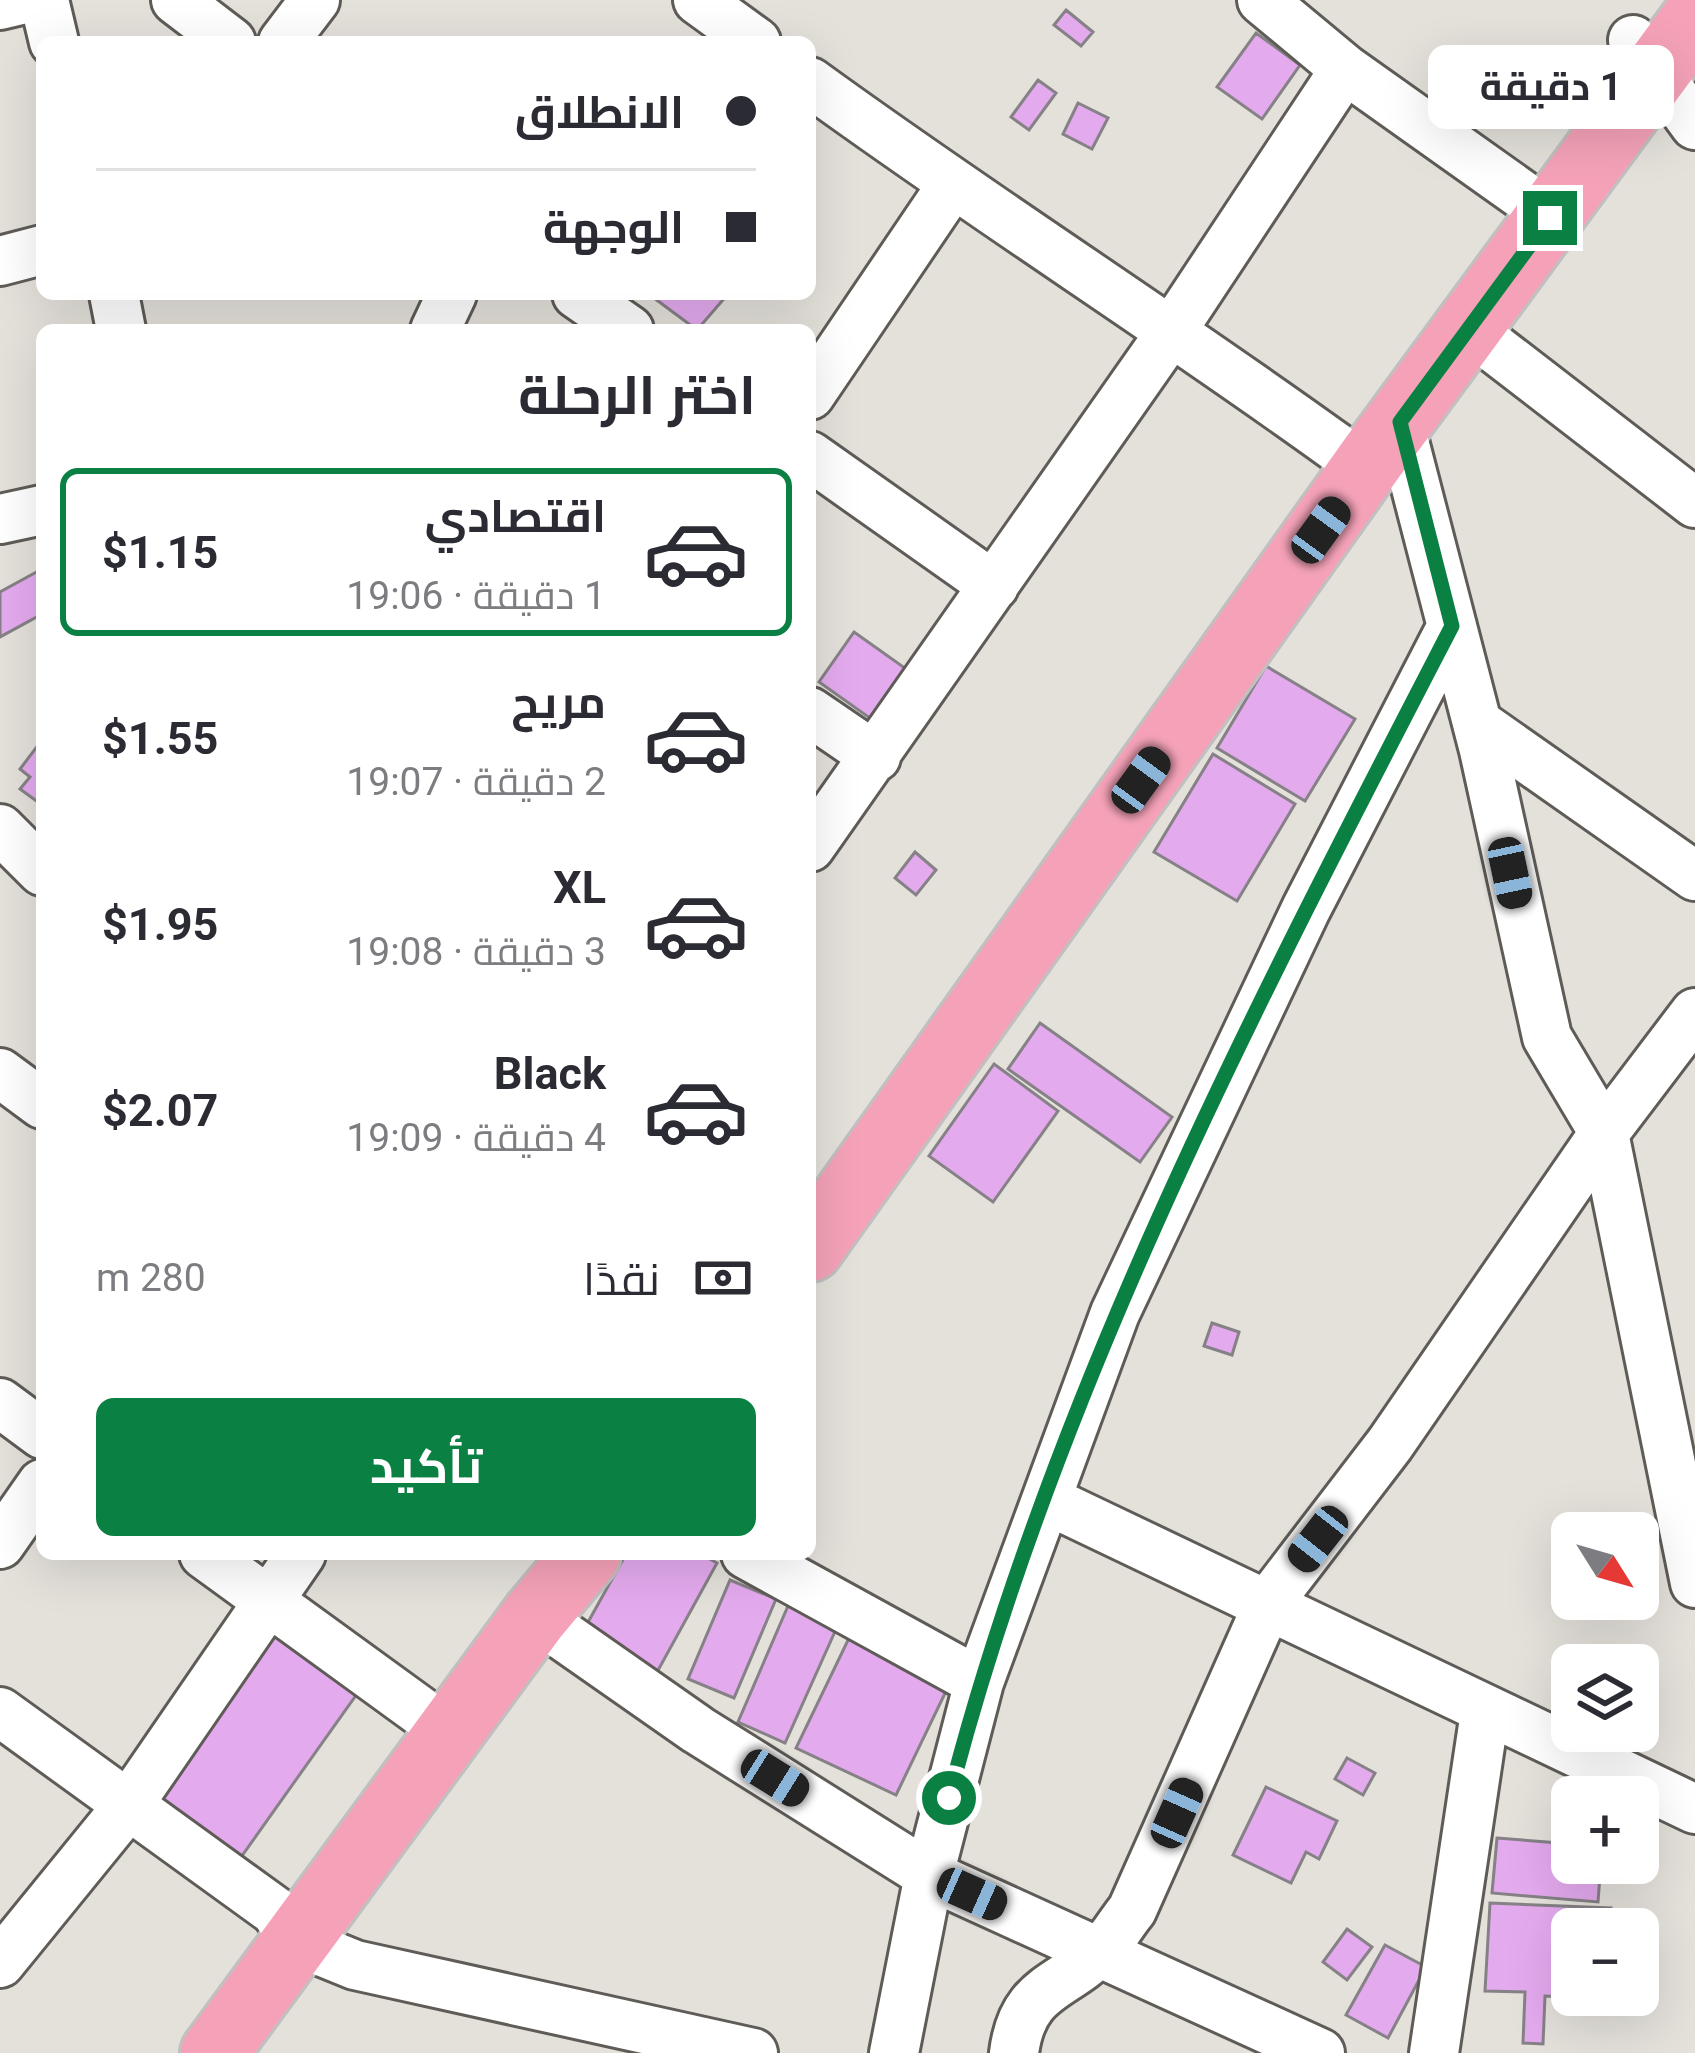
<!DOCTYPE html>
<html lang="ar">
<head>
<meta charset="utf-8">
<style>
  :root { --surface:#fff; --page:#f7f7f7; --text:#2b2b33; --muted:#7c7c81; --line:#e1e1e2; --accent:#0b8043 }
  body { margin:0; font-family:Roboto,Cairo,sans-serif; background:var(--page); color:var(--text); direction:rtl; height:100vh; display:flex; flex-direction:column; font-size:45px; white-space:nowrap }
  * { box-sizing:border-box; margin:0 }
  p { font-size:39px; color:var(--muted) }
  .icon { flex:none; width:66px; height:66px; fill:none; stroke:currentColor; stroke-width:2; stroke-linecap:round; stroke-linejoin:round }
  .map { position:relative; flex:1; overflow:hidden; direction:ltr }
  .side { position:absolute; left:36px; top:324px; width:780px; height:1236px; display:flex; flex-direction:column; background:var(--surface); border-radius:18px; box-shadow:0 12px 48px #0002; direction:rtl }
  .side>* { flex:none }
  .top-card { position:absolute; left:36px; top:36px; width:780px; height:264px; border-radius:18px; box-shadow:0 12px 48px #0002; direction:rtl; display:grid; align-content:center; height:264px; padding:0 60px; background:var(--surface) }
  .needle { width:78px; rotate:127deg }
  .fabs { position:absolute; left:1551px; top:1512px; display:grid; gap:24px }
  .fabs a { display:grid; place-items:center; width:108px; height:108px; border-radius:18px; background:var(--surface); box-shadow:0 12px 48px #0002; font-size:60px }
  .end { position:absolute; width:54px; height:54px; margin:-27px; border:15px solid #0b8043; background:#fff; box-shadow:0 0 0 6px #fff }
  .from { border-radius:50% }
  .bubble { position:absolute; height:84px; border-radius:18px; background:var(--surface); box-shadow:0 12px 48px #0002; font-size:39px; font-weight:700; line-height:84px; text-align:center; direction:rtl }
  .car { position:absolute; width:36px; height:72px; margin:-36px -18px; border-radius:15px; box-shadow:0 0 9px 3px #0007; background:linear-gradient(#222 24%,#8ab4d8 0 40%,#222 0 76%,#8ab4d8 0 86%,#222 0) }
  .top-card b { display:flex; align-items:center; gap:42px; height:114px; font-size:45px }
  .top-card b+b { border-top:3px solid var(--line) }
  .top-card i { width:30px; height:30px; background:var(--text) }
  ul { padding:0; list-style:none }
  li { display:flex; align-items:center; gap:36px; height:168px; margin:0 24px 18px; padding:0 36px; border:6px solid transparent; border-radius:18px }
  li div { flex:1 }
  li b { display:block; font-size:45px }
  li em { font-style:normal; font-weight:700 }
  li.on { border-color:var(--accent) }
  li>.icon { width:108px; height:108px; stroke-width:1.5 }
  h2 { padding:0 60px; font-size:54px; line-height:144px }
  .pay { display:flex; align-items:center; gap:30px; height:132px; padding:0 60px; font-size:45px }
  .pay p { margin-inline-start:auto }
  .action { display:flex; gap:24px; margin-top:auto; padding:24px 60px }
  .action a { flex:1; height:138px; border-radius:18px; background:var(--accent); color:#fff; font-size:48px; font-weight:700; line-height:138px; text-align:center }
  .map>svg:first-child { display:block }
</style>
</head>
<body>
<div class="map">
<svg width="1695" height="2053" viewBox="0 0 1695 2053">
  <rect width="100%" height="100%" fill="#e4e1db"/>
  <path fill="#e4aaee" stroke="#858186" stroke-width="3" d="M 1066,10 L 1093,32 L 1081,46 L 1054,25 Z
    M 1256,33 L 1300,65 L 1262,119 L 1217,87 Z
    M 1038,80 L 1056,93 L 1029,130 L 1011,117 Z
    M 1078,103 L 1108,118 L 1092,149 L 1063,134 Z
    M 728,294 L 697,330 L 650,295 L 651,294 Z
    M 42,569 L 42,614 L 0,637 L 0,592 Z
    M 854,632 L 909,671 L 874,721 L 819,682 Z
    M 1266,666 L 1355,719 L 1305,801 L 1217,748 Z
    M 42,740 L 42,805 L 20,789 L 30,777 L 20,769 Z
    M 1213,754 L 1295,804 L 1237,901 L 1154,852 Z
    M 915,852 L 936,870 L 916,895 L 895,878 Z
    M 1040,1023 L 1172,1117 L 1140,1162 L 1008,1069 Z
    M 994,1064 L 1058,1111 L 993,1202 L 929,1156 Z
    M 1212,1323 L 1239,1332 L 1232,1355 L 1204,1346 Z
    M 626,1554 L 701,1554 L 717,1563 L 656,1674 L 582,1633 Z
    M 730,1580 L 776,1599 L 734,1698 L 688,1679 Z
    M 788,1606 L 837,1627 L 785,1743 L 738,1722 Z
    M 272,1629 L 359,1691 L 239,1860 L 151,1797 Z
    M 850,1636 L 950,1683 L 896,1795 L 796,1748 Z
    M 1347,1758 L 1375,1773 L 1363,1795 L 1335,1779 Z
    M 1266,1787 L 1337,1821 L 1319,1859 L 1306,1852 L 1291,1883 L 1233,1855 Z
    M 1497,1838 L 1572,1844 L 1572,1863 L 1601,1863 L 1598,1902 L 1492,1893 Z
    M 1490,1903 L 1611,1908 L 1610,1929 L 1572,1929 L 1572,1995 L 1607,1999 L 1545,1996 L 1543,2044 L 1523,2043 L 1525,1992 L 1485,1991 Z
    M 1347,1929 L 1372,1947 L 1347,1980 L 1323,1962 Z
    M 1385,1945 L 1426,1967 L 1388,2038 L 1346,2015 Z"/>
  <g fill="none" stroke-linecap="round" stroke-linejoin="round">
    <g stroke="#5f5c57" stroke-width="54">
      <path id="minor" d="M 44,0 L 54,42
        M 176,0 L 231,42
        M 698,0 L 756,42
        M 1262,0 L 1345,69 L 1521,194
        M 0,5 L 21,0
        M 1633,40 L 1695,125
        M 283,42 L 315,0
        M 810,82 C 983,208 1163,322 1336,447
        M 0,261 L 42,250
        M 114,294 L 121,330
        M 577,294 L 629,330
        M 1468,328 L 1695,503
        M 435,330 L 452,294
        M 810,395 L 952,185
        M 810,456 L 994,586
        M 0,519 L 42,510
        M 810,712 L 876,757
        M 1477,723 L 1695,876
        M 0,829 L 42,871
        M 810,847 L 1173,329 L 1345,69
        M 1695,1013 L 1604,1133 L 1695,1583
        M 0,1073 L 42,1104
        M 0,1403 L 42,1434
        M 1047,1500 L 1695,1809
        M 0,1544 L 42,1484
        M 204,1554 L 420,1711
        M 746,1554 L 979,1682
        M 535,1616 L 698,1730 L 929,1875 L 1320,2053
        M 0,1712 L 275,1911 L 296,1941 L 355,1965 L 753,2053
        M 0,1963 L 127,1807 L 301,1554
        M 894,2053 L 929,1875 L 979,1682 L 1115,1313 L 1306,909 L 1452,626
        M 1014,2053 C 1023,1984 1063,1990 1103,1948 C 1114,1937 1122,1922 1132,1910 L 1269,1602 L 1390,1444 L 1604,1133 L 1547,1037 L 1484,750 L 1399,422
        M 1434,2053 L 1485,1712"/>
    </g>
    <g stroke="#c0c0c0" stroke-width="72">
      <path id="primary" d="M 810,1248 L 1372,458 L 1695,19
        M 214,2053 L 535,1616 L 587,1554"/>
    </g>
    <use href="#minor" stroke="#fff" stroke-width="48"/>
    <use href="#primary" stroke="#f5a2b8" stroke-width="66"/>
  </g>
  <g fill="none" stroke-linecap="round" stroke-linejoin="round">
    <path stroke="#0b8043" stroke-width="15" d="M 949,1798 C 1055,1387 1258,1001 1452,626 L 1400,422 L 1550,218"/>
  </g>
</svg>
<div class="fabs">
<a><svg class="needle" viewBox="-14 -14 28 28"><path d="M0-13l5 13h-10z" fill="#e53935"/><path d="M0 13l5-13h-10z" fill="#7c7c81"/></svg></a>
<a><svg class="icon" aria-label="layers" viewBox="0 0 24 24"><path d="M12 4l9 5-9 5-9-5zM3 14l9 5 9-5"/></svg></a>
<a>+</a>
<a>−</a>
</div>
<i class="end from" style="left:949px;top:1798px"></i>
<i class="end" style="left:1550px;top:218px"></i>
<div class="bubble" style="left:1428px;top:45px;width:246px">1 دقيقة</div>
<i class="car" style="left:1321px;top:530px;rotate:36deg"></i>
<i class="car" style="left:1141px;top:780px;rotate:36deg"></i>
<i class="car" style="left:1510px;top:873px;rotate:168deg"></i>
<i class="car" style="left:1318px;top:1539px;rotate:218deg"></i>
<i class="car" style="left:775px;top:1778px;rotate:122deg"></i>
<i class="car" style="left:1177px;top:1813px;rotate:24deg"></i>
<i class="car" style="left:972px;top:1894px;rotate:114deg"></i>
<div class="top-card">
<b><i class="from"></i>الانطلاق</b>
<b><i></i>الوجهة</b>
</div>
<section class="side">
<h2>اختر الرحلة</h2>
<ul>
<li class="on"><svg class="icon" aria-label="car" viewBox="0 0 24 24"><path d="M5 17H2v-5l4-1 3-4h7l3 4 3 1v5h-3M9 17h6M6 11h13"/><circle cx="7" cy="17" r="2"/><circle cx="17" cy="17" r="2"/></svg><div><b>اقتصادي</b><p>1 دقيقة · 19:06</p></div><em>$1.15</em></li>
<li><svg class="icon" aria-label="car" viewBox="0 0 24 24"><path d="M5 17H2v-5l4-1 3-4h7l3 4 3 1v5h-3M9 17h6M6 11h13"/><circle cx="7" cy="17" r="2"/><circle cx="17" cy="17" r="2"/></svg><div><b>مريح</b><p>2 دقيقة · 19:07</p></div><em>$1.55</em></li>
<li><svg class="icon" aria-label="car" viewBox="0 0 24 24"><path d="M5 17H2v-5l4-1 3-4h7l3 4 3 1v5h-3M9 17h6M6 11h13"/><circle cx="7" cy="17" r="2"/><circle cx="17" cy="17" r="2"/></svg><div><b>XL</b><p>3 دقيقة · 19:08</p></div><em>$1.95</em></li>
<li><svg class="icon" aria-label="car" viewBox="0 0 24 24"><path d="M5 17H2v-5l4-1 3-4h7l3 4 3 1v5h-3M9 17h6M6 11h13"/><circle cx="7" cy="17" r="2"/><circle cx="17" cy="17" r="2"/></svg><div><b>Black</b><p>4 دقيقة · 19:09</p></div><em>$2.07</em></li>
</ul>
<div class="pay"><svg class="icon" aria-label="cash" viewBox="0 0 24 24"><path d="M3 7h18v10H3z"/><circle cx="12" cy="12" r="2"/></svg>نقدًا<p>280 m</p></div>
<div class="action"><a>تأكيد</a></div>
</section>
</div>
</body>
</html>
